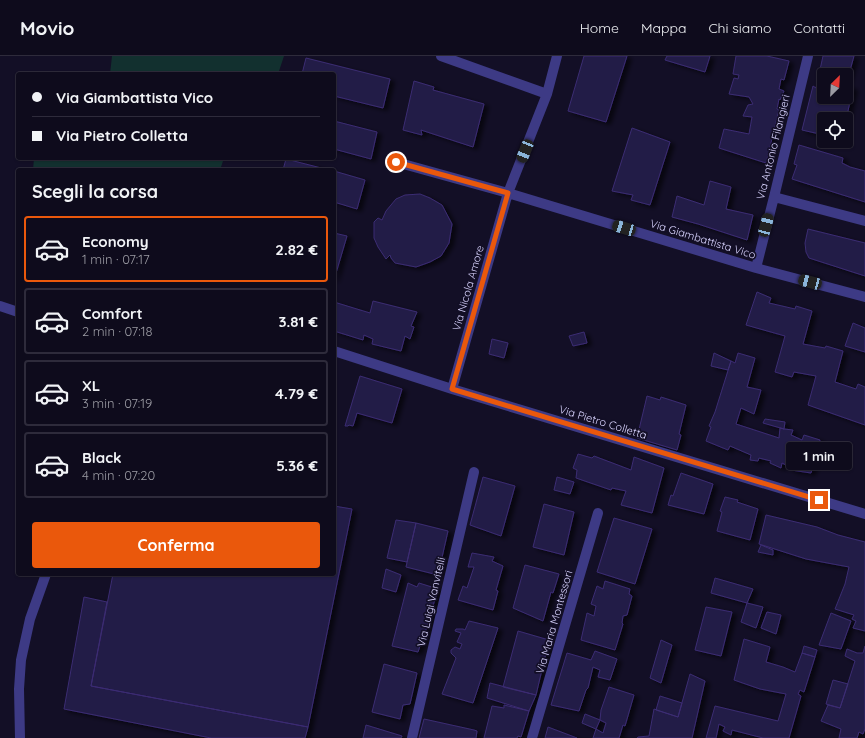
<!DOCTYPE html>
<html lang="it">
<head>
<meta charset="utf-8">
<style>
  :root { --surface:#0e0b1c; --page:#1c1929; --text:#f1f3f6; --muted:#9b9ba3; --line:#2e2b3b; --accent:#ea580c }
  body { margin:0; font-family:Quicksand,sans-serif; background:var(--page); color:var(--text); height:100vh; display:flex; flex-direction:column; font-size:15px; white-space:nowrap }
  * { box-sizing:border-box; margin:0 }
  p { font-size:13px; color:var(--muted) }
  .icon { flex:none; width:22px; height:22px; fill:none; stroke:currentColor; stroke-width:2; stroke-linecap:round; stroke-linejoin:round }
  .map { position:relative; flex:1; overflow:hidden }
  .panel { position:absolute; left:16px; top:112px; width:320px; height:408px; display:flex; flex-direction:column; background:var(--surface); border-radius:4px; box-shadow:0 1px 3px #0004,0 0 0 1px var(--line) }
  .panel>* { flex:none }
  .guide { position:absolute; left:16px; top:16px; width:320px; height:88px; border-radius:4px; box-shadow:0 1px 3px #0004,0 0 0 1px var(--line); display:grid; align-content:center; height:88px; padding:0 16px; background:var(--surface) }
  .needle { width:26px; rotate:24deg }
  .tools { position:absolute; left:817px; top:12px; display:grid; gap:8px }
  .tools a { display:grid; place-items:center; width:36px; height:36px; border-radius:4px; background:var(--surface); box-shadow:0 1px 3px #0004,0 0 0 1px var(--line); font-size:20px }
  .end { position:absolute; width:18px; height:18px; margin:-9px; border:5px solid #ea580c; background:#fff; box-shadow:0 0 0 2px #fff }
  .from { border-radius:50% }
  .bubble { position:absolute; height:28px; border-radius:4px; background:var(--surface); box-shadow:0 1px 3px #0004,0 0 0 1px var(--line); font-size:13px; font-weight:700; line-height:28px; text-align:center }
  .car { position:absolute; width:12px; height:24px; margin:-12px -6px; border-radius:5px; box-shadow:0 0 3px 1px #0007; background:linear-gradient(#222 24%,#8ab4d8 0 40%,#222 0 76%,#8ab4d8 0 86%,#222 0) }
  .guide b { display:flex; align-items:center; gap:14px; height:38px; font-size:15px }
  .guide b+b { border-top:1px solid var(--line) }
  .guide i { width:10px; height:10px; background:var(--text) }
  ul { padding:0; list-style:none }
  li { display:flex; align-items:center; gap:12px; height:66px; margin:0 8px 6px; padding:0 8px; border:2px solid var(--line); border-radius:4px }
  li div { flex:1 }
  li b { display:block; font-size:15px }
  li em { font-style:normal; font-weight:700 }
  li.on { border-color:var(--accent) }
  li>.icon { width:36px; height:36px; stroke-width:1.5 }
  h2 { padding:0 16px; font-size:18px; line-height:48px }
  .cta { display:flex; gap:8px; margin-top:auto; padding:8px 16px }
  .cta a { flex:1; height:46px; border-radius:4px; background:var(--accent); color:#fff; font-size:16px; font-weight:700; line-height:46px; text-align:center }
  header { display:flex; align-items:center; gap:24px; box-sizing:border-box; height:56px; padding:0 20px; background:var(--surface); border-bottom:1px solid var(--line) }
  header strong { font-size:19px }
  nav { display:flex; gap:22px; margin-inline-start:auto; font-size:14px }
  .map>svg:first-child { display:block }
</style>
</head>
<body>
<header>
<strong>Movio</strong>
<nav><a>Home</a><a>Mappa</a><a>Chi siamo</a><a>Contatti</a></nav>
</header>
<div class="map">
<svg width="865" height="682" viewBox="0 0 865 682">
  <defs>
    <filter id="shadow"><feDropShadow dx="4.5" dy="2.5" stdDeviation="2" flood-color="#0009"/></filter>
  </defs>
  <rect width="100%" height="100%" fill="#130f26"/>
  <path fill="#12302f" d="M 112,0 L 284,0 L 278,18 L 110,18 Z
    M 34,102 L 224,102 L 220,114 L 33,114 Z"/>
  <path fill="#241b47" stroke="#3b2d73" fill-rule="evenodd" filter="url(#shadow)" d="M 584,0 L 627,0 L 606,66 L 568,55 Z
    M 667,0 L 710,0 L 705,16 L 665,4 Z
    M 736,0 L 767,0 L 789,5 L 784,24 L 781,23 L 779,33 L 784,35 L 780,44 L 779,43 L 777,53 L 779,54 L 766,107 L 719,92 L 724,73 L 749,78 L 752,61 L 743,60 L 748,49 L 753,48 L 749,41 L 729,38 L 734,22 L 738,23 L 739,19 L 733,18 Z
    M 823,0 L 854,0 L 846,29 L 853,32 L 846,64 L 846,63 L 824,63 L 824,79 L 802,74 L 813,30 L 816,32 ZM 824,19 L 846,19 L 846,41 L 824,41 Z
    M 306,2 L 390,23 L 383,52 L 334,40 L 334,18 L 302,18 Z
    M 414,25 L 434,31 L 433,34 L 484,48 L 473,91 L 421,74 L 422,79 L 403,74 Z
    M 334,65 L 377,76 L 371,103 L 334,93 Z
    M 632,72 L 670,86 L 650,149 L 631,144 L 633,139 L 612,135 Z
    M 799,89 L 843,102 L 842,107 L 850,111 L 865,115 L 865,146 L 792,123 L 797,109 L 794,108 Z
    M 286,103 L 329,114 L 283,114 Z
    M 334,115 L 365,124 L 357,153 L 334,146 Z
    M 710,125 L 731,131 L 726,153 L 753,159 L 747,184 L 698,168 L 672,161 L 677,140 L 704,149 Z
    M 420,138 L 430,142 L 442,149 L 452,168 L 449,187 L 441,200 L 430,206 L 416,211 L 395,207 L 391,202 L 390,199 L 386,203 L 378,191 L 374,182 L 374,166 L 378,162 L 382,164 L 386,155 L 396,143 L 405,139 Z
    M 808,173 L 865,187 L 865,220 L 809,202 L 806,196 L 805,187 Z
    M 334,177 L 347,180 L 334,224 Z
    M 757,236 L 771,242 L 769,247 L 795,253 L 796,250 L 812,255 L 803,288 L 825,292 L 826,290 L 843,295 L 835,326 L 856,333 L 858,328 L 865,331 L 865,369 L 808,349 L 816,320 L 794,316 L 792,321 L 775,316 L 785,280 L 746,269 Z
    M 373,245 L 417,256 L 411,270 L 414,271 L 410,283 L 405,280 L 401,295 L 372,288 L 373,283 L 364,279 L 363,284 L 334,275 L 334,246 L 370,257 Z
    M 853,267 L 865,272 L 865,296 L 845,290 Z
    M 584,276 L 587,287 L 573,290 L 569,280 Z
    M 492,283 L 508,287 L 504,302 L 489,298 Z
    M 714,297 L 731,305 L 728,314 L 711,310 Z
    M 738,297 L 755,302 L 747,331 L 761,334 L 754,358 L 741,352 L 736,368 L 779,382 L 780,372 L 784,373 L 793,374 L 791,379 L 802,384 L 804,379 L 820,384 L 811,417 L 791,414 L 792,412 L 782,407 L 781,412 L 770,407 L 771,405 L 759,402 L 758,405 L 750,404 L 751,399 L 730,390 L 728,394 L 706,385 L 711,371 L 709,370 L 715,356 L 731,305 L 735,307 Z
    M 360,320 L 402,333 L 392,367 L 357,357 L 353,370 L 349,369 L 348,370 L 345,370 Z
    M 647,340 L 660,344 L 661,341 L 686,349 L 679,378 L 681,379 L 677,394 L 637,382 Z
    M 765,363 L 785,366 L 784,373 L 763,367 Z
    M 578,398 L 592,402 L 594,400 L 631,414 L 634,401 L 664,412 L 652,457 L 621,449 L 626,435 L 612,432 L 611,434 L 576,422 L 577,414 L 573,412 Z
    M 681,417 L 713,428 L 704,458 L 668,449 L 671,439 L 673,440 Z
    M 483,421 L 515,430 L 501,480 L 470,469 Z
    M 557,421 L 574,426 L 570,438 L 554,434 Z
    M 725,441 L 738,444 L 737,446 L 758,453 L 750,484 L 717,475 L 722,456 L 720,455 Z
    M 544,448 L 574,456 L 564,499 L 533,491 Z
    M 334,450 L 352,453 L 308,671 L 91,630 L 113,518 L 334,518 Z
    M 766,459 L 817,471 L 838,479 L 865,486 L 865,575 L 853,572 L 856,565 L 852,563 L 854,559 L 835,553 L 845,528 L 849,511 L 806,503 L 759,488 Z
    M 614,462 L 652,473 L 635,528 L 597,516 Z
    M 396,464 L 416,467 L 407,506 L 387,502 Z
    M 416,467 L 448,475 L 438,519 L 406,511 Z
    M 761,489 L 773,494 L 773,499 L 758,496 Z
    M 472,497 L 494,501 L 492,505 L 503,510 L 496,534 L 498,535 L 493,554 L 458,544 L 463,530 L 467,532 L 474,511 L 468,511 Z
    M 525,509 L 559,518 L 553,537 L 551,536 L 543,565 L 513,552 Z
    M 386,513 L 401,519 L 396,536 L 382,532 Z
    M 715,522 L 753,533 L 747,547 L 711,537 Z
    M 605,525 L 630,533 L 629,538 L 632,540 L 627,559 L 623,560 L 622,567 L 623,568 L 615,594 L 581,584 L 587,557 L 594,560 L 596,550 L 591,548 L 597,530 L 603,533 Z
    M 408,527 L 417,531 L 419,527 L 438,533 L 422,587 L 421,587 L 418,596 L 392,590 Z
    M 84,541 L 107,546 L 91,630 L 308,671 L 305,682 L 211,682 L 64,653 Z
    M 747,547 L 763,551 L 756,572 L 741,566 Z
    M 706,551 L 732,556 L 721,600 L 695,594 Z
    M 767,556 L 781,559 L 776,578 L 761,572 Z
    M 831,557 L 851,565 L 841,593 L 819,589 Z
    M 469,565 L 498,572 L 473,647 L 442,638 L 456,602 L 451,597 L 451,594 L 455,591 L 460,593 L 462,588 L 457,586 L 461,577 L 455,575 L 456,573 L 463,573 L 465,574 Z
    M 518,575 L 549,584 L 536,639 L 503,631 Z
    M 744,583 L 770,591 L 766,606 L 783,611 L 795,616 L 802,597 L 815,601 L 804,636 L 800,634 L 798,638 L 801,640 L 789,682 L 763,682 L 732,674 L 731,679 L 723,675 L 725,671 L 719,668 L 716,682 L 706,682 L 715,650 L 778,665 L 786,638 L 760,633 L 734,624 Z
    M 661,584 L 672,589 L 661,627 L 650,622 Z
    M 804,590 L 817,594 L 815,601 L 802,597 Z
    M 865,590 L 865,673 L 863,678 L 859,676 L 857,682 L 839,682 L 841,673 L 821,665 L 828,649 L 840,652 L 855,605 L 845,600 L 847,593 L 857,597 L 863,597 Z
    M 595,595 L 617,603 L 610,624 L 598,621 L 600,614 L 593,611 L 588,632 L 586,634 L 579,655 L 551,649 L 567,597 L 591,604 Z
    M 384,608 L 417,617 L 410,648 L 403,649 L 400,663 L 372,656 Z
    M 690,618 L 705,625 L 692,682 L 637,682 L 638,681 L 649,680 L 654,653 L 678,661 Z
    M 833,624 L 848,628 L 840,652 L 826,648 Z
    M 490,627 L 536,639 L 529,655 L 487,642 Z
    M 609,631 L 634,639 L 625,670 L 623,669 L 619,682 L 593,682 L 596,673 L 603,677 L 606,667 L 600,664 L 601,654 Z
    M 660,640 L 682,647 L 678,661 L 656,654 Z
    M 504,649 L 529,655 L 521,681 L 518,680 L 517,682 L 484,682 L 492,650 L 504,652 Z
    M 585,658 L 600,664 L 596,673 L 582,667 Z
    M 424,663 L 474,674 L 477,675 L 476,682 L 419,682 Z
    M 366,669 L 402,680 L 401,682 L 363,682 Z
    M 548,671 L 577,682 L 545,682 Z"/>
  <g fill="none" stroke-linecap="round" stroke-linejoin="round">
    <path stroke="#3d3a85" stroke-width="10" d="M 441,0 L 547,38
      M 396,106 L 508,137 L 756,212 L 865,241
      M 774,141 L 865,165
      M 756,212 L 774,141 L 808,0
      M 0,250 L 18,256
      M 334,295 L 452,333 L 865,458
      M 452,333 L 508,137 L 547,38 L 557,0
      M 20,682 L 19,633 L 21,604 L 30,563 L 46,518
      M 412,682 L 474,416
      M 532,682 L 598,457"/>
  </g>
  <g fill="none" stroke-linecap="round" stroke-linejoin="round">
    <path stroke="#ea580c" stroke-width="5" d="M 396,106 L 508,137 L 452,333 L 819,444"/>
  </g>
  <g text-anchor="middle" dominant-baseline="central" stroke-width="3.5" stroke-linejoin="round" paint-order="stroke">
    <g font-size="11" fill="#d9d4ff" stroke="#130f26">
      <text transform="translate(773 91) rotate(-76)">Via Antonio Filangieri</text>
      <text transform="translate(703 183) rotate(17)">Via Giambattista Vico</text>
      <text transform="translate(468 232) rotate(-74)">Via Nicola Amore</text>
      <text transform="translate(603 366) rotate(17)">Via Pietro Colletta</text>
      <text transform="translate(431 546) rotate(-77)">Via Luigi Vanvitelli</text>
      <text transform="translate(554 566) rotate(-74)">Via Maria Montessori</text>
    </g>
  </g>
</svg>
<div class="tools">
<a><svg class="needle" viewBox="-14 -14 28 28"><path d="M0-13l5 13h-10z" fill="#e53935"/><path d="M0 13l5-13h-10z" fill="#9b9ba3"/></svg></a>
<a><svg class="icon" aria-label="locate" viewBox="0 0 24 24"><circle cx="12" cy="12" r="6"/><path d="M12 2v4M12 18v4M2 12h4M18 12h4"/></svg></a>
</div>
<i class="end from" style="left:396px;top:106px"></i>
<i class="end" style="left:819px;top:444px"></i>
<div class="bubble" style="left:786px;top:386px;width:66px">1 min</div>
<i class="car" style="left:525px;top:95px;rotate:202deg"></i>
<i class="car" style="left:766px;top:169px;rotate:15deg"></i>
<i class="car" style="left:624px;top:172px;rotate:287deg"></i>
<i class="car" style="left:810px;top:226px;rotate:285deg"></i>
<div class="guide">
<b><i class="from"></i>Via Giambattista Vico</b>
<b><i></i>Via Pietro Colletta</b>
</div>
<section class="panel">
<h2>Scegli la corsa</h2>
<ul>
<li class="on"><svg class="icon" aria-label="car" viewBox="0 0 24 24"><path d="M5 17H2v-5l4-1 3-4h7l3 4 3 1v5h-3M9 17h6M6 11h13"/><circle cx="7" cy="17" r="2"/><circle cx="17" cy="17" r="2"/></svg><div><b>Economy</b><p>1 min · 07:17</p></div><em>2.82 €</em></li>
<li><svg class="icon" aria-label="car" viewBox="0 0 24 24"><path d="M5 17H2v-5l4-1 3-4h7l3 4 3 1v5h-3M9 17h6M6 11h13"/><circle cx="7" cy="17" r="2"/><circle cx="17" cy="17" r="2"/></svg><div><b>Comfort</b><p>2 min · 07:18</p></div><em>3.81 €</em></li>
<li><svg class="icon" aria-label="car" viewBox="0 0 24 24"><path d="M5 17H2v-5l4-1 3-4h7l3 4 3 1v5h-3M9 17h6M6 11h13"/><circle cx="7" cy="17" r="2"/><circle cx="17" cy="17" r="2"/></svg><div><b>XL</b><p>3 min · 07:19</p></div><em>4.79 €</em></li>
<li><svg class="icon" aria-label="car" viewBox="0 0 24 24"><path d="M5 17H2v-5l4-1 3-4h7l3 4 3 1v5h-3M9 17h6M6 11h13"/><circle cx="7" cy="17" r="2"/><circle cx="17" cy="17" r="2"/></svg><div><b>Black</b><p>4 min · 07:20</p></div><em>5.36 €</em></li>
</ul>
<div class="cta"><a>Conferma</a></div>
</section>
</div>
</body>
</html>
